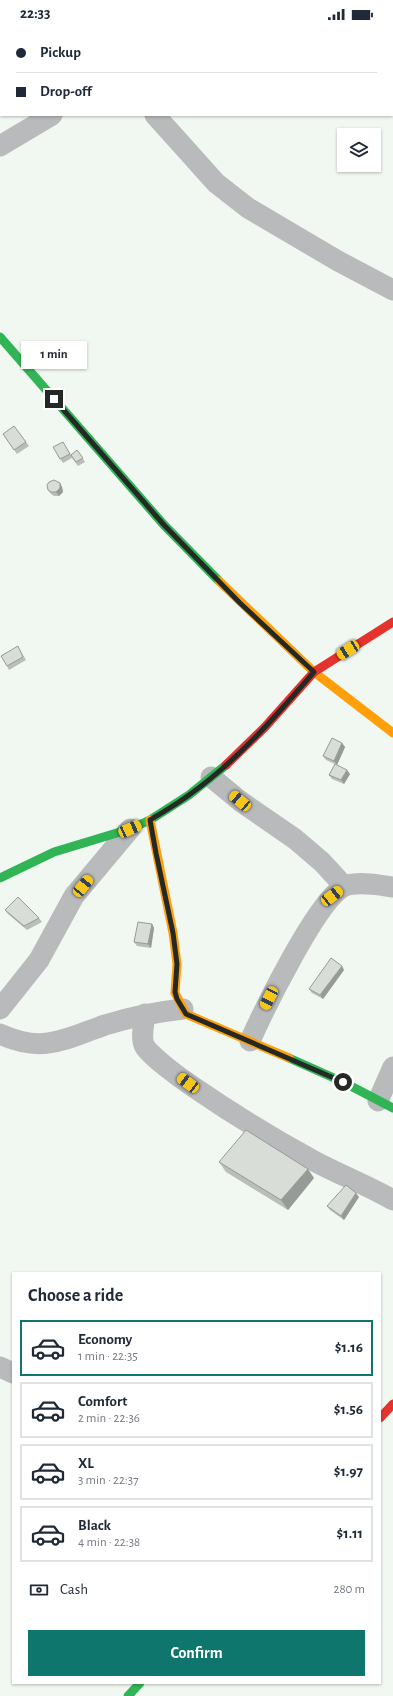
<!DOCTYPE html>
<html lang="en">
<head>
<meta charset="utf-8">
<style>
  :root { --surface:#fff; --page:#f2f2f3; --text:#1f2937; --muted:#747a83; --line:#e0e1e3; --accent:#0f766e }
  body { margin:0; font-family:"Alegreya Sans",sans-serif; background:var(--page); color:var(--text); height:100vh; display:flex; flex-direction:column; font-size:15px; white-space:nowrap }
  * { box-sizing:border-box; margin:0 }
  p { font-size:13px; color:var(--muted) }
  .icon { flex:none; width:22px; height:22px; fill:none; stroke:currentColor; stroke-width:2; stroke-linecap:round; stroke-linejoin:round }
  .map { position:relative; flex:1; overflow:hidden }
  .panel { position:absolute; left:12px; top:1244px; width:369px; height:412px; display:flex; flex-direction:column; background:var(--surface); border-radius:0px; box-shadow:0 1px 3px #0004 }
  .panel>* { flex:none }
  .hud { position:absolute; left:0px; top:0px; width:393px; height:88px; box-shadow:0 1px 3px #0004; display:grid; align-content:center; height:88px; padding:0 16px; background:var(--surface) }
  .buttons { position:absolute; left:337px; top:100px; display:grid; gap:8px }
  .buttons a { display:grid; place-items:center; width:44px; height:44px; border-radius:0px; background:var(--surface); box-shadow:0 1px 3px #0004; font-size:20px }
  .end { position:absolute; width:18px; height:18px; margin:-9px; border:5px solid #252925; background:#fff; box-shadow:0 0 0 2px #fff }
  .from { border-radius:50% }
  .bubble { position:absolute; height:28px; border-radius:0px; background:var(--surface); box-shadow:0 1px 3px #0004; font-size:13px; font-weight:600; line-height:28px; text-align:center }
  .car { position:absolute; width:12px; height:24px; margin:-12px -6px; border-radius:5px; box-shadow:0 0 3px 1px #0007; background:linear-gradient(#f5c518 24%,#345 0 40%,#f5c518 0 76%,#345 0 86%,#f5c518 0) }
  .hud b { display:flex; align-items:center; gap:14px; height:38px; font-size:15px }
  .hud b+b { border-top:1px solid var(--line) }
  .hud i { width:10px; height:10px; background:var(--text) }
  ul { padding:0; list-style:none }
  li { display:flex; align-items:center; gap:12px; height:56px; margin:0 8px 6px; padding:0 8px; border:2px solid var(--line); border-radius:0px }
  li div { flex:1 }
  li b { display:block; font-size:15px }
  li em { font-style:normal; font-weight:600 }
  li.selected { border-color:var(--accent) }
  li>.icon { width:36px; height:36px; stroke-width:1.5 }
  h2 { padding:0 16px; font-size:18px; line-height:48px }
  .pay { display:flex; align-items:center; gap:10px; height:44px; padding:0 16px; font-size:15px }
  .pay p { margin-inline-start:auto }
  .action { display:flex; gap:8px; margin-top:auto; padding:8px 16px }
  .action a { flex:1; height:46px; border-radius:0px; background:var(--accent); color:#fff; font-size:16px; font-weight:600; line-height:46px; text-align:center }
  .status { display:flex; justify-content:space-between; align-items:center; height:28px; padding:0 20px; background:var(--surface); direction:ltr }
  .status svg { height:11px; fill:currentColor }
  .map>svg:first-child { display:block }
</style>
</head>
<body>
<div class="status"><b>22:33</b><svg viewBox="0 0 49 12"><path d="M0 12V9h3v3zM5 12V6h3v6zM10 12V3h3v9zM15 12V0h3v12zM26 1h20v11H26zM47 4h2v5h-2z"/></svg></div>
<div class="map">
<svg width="393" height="1668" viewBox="0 0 393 1668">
  <rect width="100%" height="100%" fill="#f1f7f1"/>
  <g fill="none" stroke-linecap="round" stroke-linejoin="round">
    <path stroke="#b9babb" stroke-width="21" d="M 155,87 L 216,155 L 248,180 L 338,233 L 393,262
      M 0,118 L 52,87
      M 211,749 L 240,773 L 295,811 L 322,834 L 344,858
      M 0,981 L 39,932 L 74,868 L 130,801
      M 145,986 C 144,996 140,1010 145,1019 C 153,1030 180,1050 192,1058 C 231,1085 272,1110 314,1133 C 340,1147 367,1157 393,1172
      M 0,1006 C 43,1026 65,1011 105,997 C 131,989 156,984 183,981
      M 250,1013 C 263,984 318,870 345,858 C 358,853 379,857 393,859
      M 378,1073 L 393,1039
      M 0,1339 L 13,1345"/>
    <path stroke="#30b455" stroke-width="9" d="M 0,309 L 164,497 L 219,553
      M 0,850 L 54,824 L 130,801 L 150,792 L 189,767 L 226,737
      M 289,1030 L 343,1054 L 393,1080
      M 128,1668 L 140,1655"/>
    <path stroke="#ff9f0a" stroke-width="9" d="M 219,553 L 314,644 L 393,705
      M 150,792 L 173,905 L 177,936 L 175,965 L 186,986 L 289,1030"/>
    <path stroke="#e5322d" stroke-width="9" d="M 226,737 L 265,699 L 314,644 L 393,594
      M 380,1390 L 393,1376"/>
  </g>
  <path fill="#babeba" d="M 14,398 L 29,418 L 17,426 L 3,406 Z
    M 63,414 L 71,427 L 77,422 L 85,434 L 78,438 L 72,430 L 63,435 L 60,431 Z
    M 62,459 L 63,464 L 59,468 L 54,468 L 51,466 L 48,462 Z
    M 20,622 L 26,632 L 9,642 L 7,638 Z
    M 342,715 L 345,719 L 337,737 L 326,732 L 323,728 Z
    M 350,746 L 344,756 L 332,751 L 329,747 Z
    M 5,882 L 39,890 L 42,894 L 27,902 L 8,886 Z
    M 152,896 L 154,900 L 151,920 L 137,918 L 134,914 Z
    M 344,942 L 323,971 L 312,965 L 309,961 Z
    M 219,1134 L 314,1150 L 288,1182 L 226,1144 Z
    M 359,1169 L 344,1192 L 330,1182 L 327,1178 Z"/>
  <path fill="#979b97" d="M 60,455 L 62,459 L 63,464 L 59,468 L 56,464 Z
    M 342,715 L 345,719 L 337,737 L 334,733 Z
    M 347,742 L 350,746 L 344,756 L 341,752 Z
    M 152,896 L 154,900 L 151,920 L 148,916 Z
    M 342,938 L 344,942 L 323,971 L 320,967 Z
    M 308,1141 L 314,1150 L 288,1182 L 281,1172 Z
    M 356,1165 L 359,1169 L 344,1192 L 341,1188 Z"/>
  <path fill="#d8ddd8" stroke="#979b97" d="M 14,398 L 26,414 L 14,422 L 3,406 Z
    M 63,414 L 70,426 L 60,431 L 53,419 Z
    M 77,422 L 83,430 L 76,434 L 71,427 Z
    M 54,452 L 60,455 L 60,460 L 56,464 L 51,464 L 48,462 L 47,457 L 49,454 Z
    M 18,618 L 23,629 L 7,638 L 1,628 Z
    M 332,710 L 342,715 L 334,733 L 323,728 Z
    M 335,736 L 347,742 L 341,752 L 329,747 Z
    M 18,869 L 39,890 L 24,898 L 5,882 Z
    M 138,894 L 152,896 L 148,916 L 134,914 Z
    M 331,930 L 342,938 L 320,967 L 309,961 Z
    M 246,1102 L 308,1141 L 281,1172 L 219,1134 Z
    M 346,1157 L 356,1165 L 341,1188 L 327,1178 Z"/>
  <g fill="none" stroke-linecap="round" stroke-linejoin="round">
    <path stroke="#252925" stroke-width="5" d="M 54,371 L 164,497 L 240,575 L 314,644 C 276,688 237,733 189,767 C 177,776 163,784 150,792 L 156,825 L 173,905 L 177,936 L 175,964 L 177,971 L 186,986 L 343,1054"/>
  </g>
</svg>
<div class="buttons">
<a><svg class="icon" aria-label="layers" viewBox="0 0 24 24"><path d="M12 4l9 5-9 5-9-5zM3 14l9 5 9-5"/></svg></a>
</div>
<i class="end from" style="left:343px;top:1054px"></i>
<i class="end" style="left:54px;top:371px"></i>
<div class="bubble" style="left:21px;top:313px;width:66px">1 min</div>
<i class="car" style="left:348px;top:622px;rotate:238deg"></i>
<i class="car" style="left:240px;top:773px;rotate:310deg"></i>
<i class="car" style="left:130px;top:801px;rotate:66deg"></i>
<i class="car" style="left:83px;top:858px;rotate:39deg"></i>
<i class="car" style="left:332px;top:868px;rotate:52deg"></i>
<i class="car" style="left:269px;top:970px;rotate:207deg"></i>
<i class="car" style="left:188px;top:1055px;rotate:307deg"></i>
<div class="hud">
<b><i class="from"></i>Pickup</b>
<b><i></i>Drop-off</b>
</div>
<section class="panel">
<h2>Choose a ride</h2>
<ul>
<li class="selected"><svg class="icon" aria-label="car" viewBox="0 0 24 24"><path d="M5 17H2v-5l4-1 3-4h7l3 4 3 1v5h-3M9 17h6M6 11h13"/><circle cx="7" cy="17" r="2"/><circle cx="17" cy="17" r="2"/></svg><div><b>Economy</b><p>1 min · 22:35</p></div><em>$1.16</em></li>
<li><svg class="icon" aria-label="car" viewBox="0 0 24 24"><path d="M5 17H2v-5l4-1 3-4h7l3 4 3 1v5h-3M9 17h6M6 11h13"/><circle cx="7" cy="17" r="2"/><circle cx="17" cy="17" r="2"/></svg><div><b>Comfort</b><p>2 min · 22:36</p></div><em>$1.56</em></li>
<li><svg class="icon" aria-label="car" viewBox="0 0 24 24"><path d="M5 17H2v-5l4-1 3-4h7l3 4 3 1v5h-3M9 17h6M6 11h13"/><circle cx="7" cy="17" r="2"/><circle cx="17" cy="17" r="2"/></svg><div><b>XL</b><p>3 min · 22:37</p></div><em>$1.97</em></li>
<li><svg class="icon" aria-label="car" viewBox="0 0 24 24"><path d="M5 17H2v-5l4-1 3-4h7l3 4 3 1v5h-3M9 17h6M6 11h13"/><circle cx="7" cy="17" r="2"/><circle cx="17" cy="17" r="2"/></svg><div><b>Black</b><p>4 min · 22:38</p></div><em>$1.11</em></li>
</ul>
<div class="pay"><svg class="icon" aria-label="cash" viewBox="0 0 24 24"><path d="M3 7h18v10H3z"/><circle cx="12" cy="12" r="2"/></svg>Cash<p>280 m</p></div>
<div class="action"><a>Confirm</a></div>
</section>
</div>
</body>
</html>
